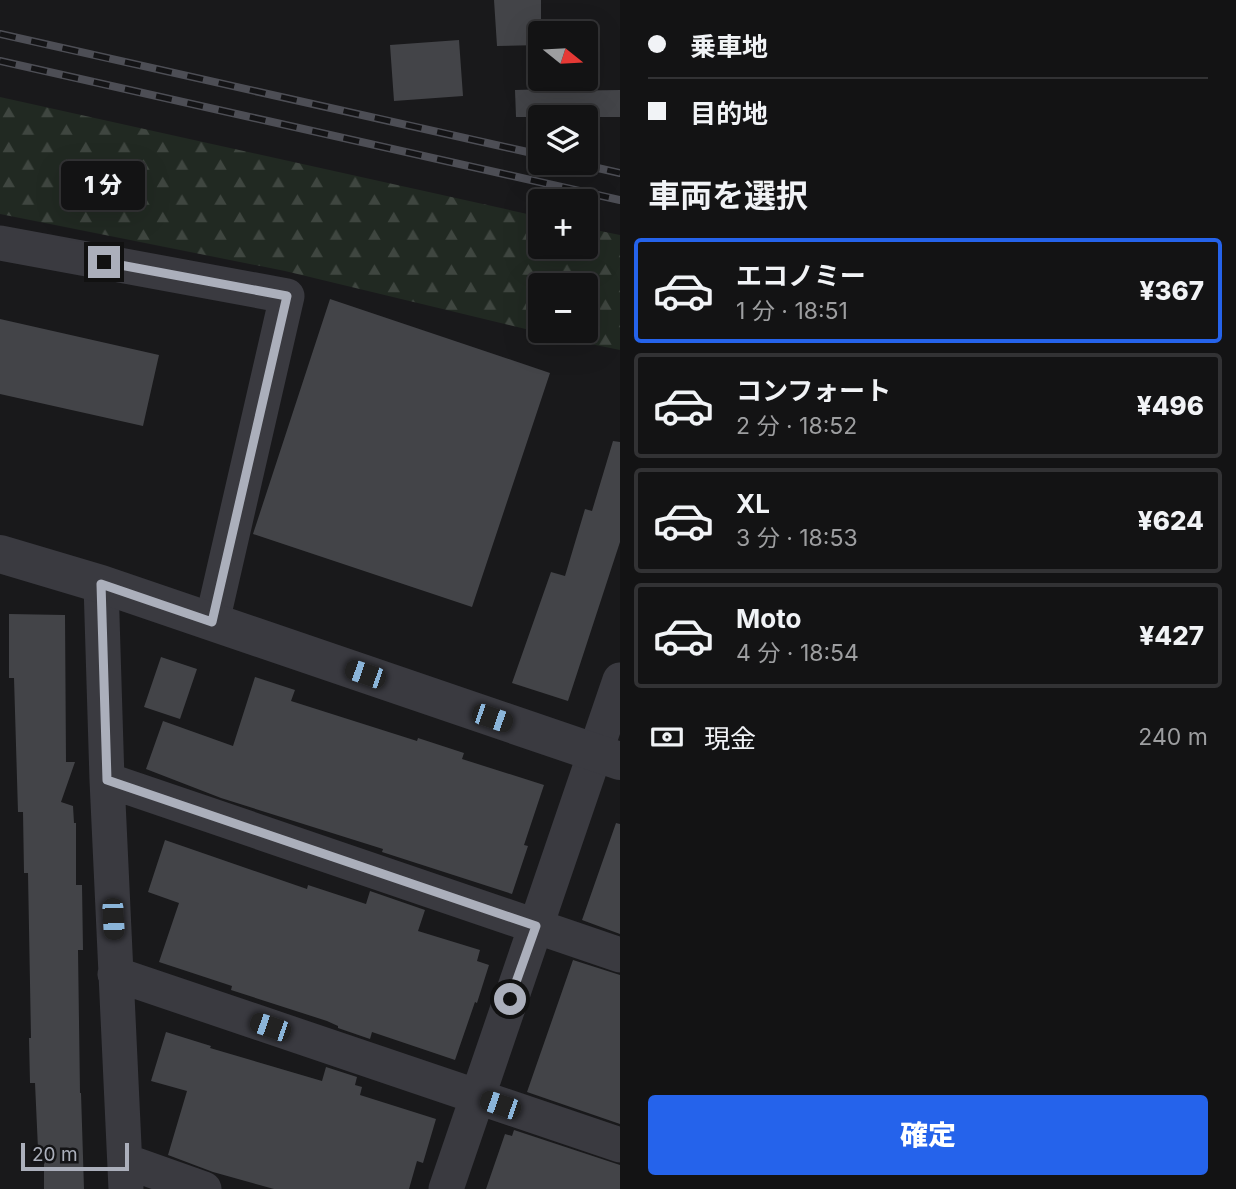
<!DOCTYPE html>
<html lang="ja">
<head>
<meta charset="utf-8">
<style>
  :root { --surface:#131314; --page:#1c1c1d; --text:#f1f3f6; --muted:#9d9ea0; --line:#323234; --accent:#2563eb }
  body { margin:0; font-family:Inter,"Noto Sans JP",sans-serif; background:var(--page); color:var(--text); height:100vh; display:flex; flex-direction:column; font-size:26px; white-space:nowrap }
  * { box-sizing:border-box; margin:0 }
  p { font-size:23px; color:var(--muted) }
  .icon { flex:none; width:38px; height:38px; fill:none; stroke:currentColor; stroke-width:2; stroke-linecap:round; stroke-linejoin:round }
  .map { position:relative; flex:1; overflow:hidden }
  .drawer { display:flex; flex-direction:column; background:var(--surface); width:616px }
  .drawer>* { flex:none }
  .hud { display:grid; align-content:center; height:154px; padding:0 28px; background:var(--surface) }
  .needle { width:46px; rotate:108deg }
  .buttons { position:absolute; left:528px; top:21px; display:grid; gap:14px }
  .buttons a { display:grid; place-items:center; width:70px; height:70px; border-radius:7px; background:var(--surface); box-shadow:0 7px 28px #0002,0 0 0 2px var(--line); font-size:35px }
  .scale { position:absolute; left:21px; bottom:18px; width:108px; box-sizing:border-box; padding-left:7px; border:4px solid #abafbb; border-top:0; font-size:19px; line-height:24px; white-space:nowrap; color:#abafbb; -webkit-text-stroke:5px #141416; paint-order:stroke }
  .end { position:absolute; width:32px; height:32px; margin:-16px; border:9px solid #abafbb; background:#111; box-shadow:0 0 0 4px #111 }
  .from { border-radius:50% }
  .bubble { position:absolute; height:49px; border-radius:7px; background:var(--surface); box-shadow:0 7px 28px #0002,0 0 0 2px var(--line); font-size:23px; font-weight:800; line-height:49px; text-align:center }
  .car { position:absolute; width:21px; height:42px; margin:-21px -10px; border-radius:9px; box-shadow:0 0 5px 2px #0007; background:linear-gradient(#222 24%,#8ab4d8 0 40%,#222 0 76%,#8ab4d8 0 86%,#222 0) }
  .hud b { display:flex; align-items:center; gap:24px; height:66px; font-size:26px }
  .hud b+b { border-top:2px solid var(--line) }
  .hud i { width:18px; height:18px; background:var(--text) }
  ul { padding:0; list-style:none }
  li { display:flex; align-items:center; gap:21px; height:105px; margin:0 14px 10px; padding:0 14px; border:4px solid var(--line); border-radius:7px }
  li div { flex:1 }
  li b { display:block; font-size:26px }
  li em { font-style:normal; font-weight:800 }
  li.active { border-color:var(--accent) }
  li>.icon { width:63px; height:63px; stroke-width:1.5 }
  h2 { padding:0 28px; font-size:32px; line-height:84px }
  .pay { display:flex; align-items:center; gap:18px; height:77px; padding:0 28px; font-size:26px }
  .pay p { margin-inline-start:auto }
  .button { display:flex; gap:14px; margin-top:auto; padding:14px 28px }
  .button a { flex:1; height:80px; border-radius:7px; background:var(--accent); color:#fff; font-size:28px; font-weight:800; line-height:80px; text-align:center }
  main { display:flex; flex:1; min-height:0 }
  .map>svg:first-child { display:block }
</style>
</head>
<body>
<main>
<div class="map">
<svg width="620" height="1189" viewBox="0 0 620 1189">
  <defs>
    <pattern id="forest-firs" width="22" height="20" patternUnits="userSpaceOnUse" patternTransform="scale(1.75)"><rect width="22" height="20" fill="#212922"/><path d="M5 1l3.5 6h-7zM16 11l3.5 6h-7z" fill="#3f4640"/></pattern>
  </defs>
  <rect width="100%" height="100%" fill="#19191b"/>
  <path fill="url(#forest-firs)" fill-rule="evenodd" d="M 0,97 L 541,217 L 541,247 L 586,247 L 586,228 L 620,235 L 620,350 L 571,340 L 285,271 L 0,214 ZM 541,285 L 586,285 L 586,331 L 541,331 Z"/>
  <path fill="#434448" d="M 494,0 L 541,0 L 541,45 L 497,46 Z
    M 459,40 L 463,96 L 394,101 L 390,45 Z
    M 551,89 L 551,91 L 620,90 L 620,117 L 516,117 L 515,90 Z
    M 330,299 L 550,373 L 472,607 L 253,534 Z
    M 0,319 L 159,355 L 143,426 L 0,394 Z
    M 613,441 L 620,442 L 620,542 L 568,701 L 512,683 L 551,572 L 565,576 L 585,509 L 592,511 Z
    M 9,614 L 65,615 L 66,762 L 75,762 L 61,802 L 73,806 L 74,823 L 76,823 L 76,885 L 82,885 L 83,950 L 78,950 L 80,1093 L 81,1093 L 84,1189 L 44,1189 L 44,1149 L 38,1149 L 35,1083 L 30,1083 L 29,1038 L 31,1038 L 28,873 L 24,873 L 23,812 L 18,812 L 14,678 L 9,678 Z
    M 161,657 L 197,669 L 180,719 L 144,707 Z
    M 255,677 L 295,690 L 291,701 L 417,741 L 418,738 L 464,753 L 462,759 L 544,785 L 524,845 L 528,846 L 512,894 L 382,852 L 383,849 L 221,798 L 146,769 L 163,721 L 233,746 Z
    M 616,823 L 620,824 L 620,934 L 582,920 Z
    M 165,840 L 307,889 L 308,885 L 366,904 L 370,891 L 425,910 L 418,931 L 480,950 L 477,961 L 489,965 L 477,1003 L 475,1002 L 455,1060 L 372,1032 L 370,1039 L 338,1028 L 338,1026 L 327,1021 L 231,990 L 232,986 L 159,962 L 179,903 L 148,892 Z
    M 573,960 L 620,975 L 620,1124 L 527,1092 Z
    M 166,1032 L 211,1046 L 210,1048 L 322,1081 L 326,1067 L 357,1077 L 355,1085 L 362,1087 L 360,1095 L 436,1119 L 423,1163 L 417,1161 L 409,1189 L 274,1189 L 213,1172 L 168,1155 L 187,1091 L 151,1081 Z
    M 514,1130 L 620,1165 L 620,1189 L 486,1189 L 505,1134 L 512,1136 Z"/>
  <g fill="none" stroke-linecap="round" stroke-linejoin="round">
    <path stroke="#3a3a40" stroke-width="35" d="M 0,243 L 287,296 L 212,622
      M 101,584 L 107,780 L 126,1189
      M 107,780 L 620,955
      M 115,974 L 620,1145
      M 125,1161 L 204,1189
      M 446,1189 L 620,680"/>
    <path stroke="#3a3a40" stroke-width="38" d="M 0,554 L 101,584 L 620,761"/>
    <g stroke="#4d4e55" stroke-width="8">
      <path id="rail" d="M 0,34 L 541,155
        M 0,61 L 620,200
        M 576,163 L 620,173"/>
    </g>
    <use href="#rail" stroke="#141416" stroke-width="5" stroke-dasharray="16" stroke-linecap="butt"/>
  </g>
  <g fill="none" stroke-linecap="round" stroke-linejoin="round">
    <path stroke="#abafbb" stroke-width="9" d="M 104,262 L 287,296 L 212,622 L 101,584 L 107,780 L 536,926 L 510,999"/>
  </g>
</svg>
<div class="buttons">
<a><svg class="needle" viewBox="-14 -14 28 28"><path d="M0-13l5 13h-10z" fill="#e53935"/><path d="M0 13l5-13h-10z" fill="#9d9ea0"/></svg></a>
<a><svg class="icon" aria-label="layers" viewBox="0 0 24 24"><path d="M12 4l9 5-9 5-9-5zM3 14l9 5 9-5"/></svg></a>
<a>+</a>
<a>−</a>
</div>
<div class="scale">20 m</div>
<i class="end from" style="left:510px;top:999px"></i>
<i class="end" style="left:104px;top:262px"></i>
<div class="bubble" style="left:61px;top:161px;width:84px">1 分</div>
<i class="car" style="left:365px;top:674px;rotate:289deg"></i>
<i class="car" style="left:492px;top:718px;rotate:109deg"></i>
<i class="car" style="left:113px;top:919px;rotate:177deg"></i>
<i class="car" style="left:270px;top:1027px;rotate:289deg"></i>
<i class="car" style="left:500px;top:1105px;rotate:289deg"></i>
</div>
<section class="drawer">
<div class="hud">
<b><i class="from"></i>乗車地</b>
<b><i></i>目的地</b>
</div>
<h2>車両を選択</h2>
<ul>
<li class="active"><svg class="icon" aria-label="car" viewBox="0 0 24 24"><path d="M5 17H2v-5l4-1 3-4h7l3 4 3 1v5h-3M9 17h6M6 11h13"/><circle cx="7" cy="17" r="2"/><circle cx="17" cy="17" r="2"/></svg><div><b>エコノミー</b><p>1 分 · 18:51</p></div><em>¥367</em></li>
<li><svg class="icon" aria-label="car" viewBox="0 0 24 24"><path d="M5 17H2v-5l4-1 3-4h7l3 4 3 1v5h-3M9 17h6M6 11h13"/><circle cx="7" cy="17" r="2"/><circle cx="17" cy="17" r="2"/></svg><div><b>コンフォート</b><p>2 分 · 18:52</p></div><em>¥496</em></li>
<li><svg class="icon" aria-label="car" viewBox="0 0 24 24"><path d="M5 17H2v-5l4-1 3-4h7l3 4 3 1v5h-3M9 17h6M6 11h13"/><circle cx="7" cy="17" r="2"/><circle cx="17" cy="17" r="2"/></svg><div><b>XL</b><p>3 分 · 18:53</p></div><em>¥624</em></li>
<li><svg class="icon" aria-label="car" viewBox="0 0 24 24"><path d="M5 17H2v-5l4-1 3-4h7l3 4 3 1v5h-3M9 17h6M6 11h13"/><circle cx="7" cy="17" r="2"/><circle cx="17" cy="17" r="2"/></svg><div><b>Moto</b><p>4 分 · 18:54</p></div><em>¥427</em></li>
</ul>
<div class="pay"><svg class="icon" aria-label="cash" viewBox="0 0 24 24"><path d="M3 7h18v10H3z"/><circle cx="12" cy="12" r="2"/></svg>現金<p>240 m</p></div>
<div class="button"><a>確定</a></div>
</section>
</main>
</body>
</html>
